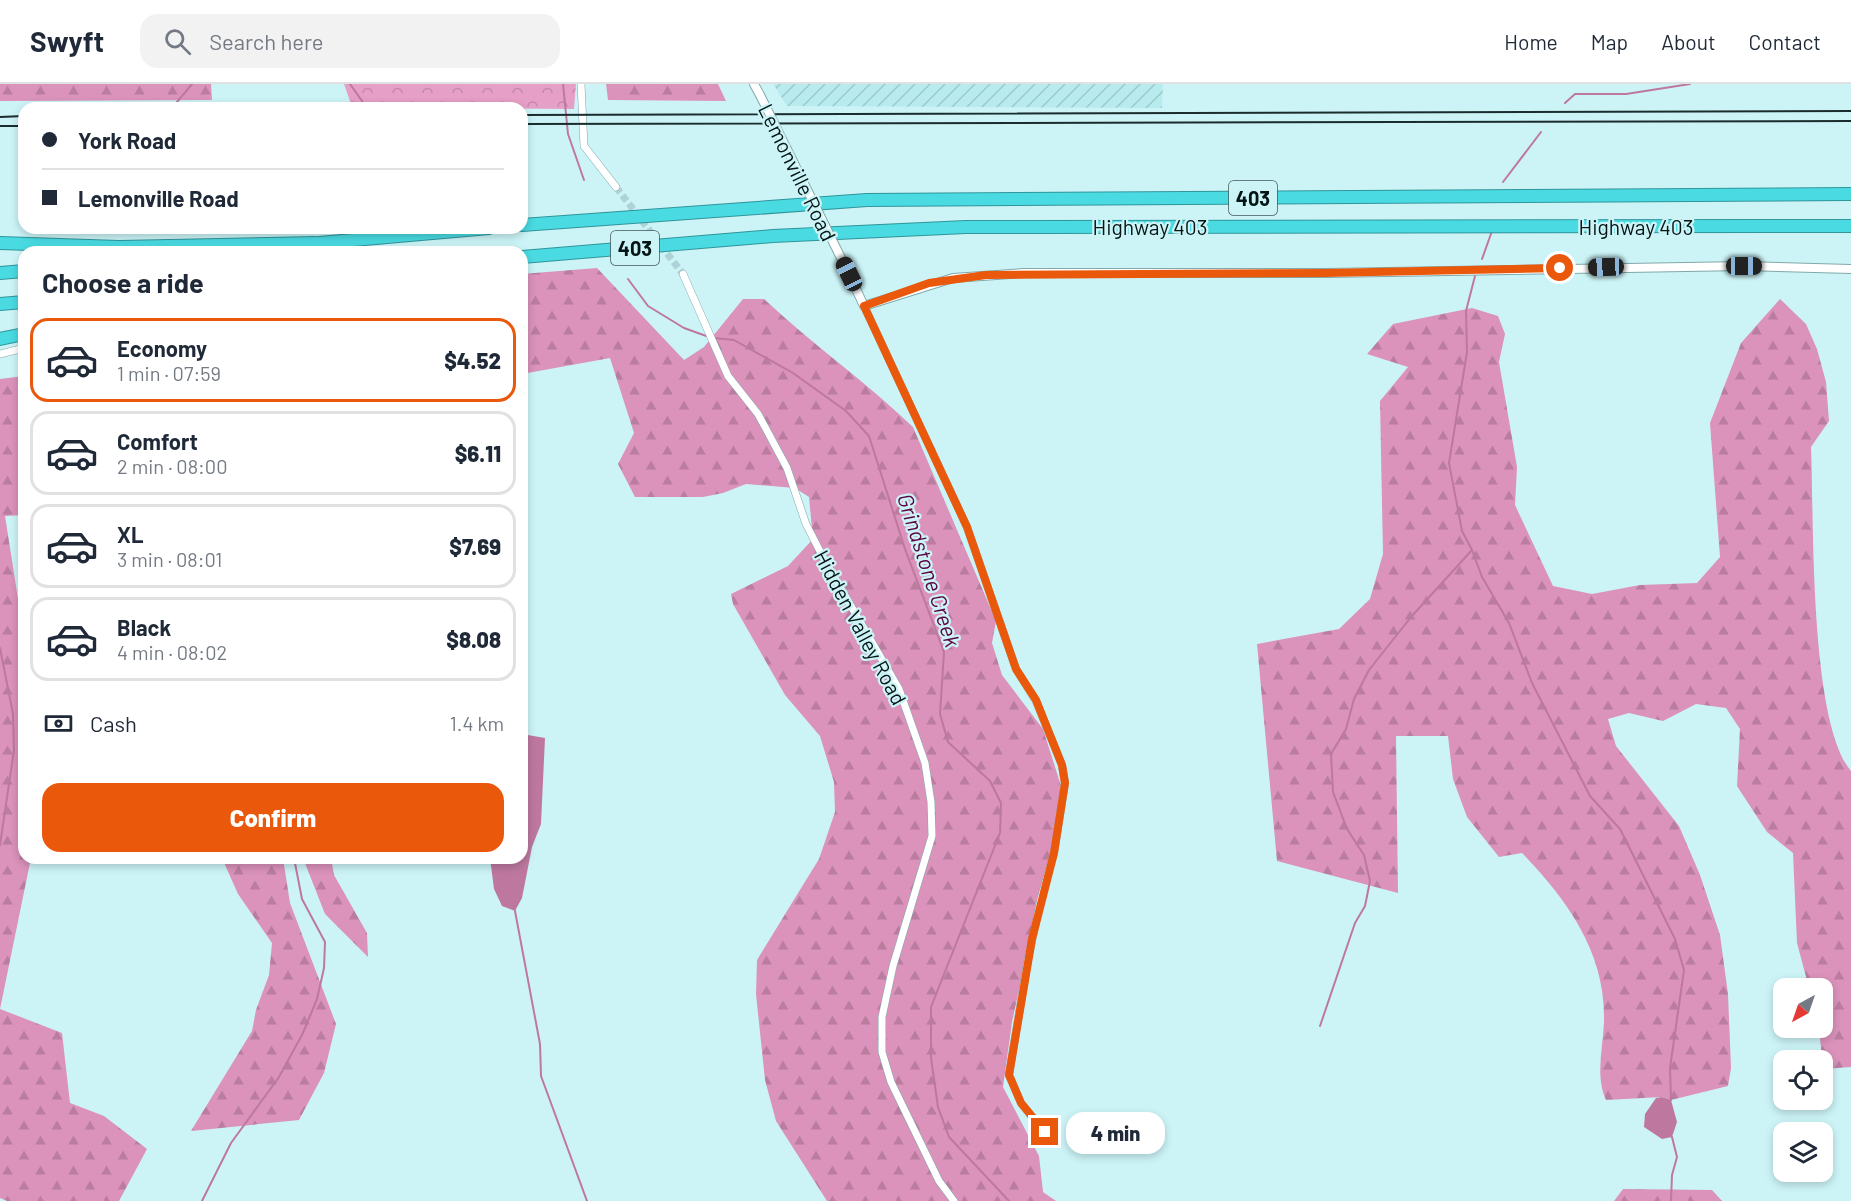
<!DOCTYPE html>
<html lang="en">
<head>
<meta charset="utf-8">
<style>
  :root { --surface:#fff; --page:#f2f2f3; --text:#1f2937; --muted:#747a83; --line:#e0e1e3; --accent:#ea580c }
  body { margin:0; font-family:Barlow,sans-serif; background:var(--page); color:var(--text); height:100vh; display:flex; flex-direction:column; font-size:22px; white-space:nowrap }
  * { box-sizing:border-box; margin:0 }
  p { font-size:20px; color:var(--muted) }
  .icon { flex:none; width:33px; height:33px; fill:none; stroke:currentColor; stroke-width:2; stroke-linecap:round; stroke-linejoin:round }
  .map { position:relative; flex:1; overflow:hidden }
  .details { position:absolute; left:18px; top:162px; width:510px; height:618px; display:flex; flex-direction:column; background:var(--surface); border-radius:18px; box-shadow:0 3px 9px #0003 }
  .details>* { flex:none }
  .hud { position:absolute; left:18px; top:18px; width:510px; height:132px; border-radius:18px; box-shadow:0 3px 9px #0003; display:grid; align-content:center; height:132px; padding:0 24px; background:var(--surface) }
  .needle { width:39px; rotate:220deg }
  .controls { position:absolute; left:1773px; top:894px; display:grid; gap:12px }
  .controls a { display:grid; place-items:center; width:60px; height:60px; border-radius:12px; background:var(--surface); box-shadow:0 3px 9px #0003; font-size:30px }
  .end { position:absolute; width:27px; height:27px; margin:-14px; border:8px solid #ea580c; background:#fff; box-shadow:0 0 0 3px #fff }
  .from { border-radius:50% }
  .bubble { position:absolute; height:42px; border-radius:18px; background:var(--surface); box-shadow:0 3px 9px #0003; font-size:20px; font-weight:800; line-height:42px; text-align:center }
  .car { position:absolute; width:18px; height:36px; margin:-18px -9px; border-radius:8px; box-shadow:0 0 4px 2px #0007; background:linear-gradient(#222 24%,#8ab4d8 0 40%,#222 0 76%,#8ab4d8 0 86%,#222 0) }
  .hud b { display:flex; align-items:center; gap:21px; height:57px; font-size:22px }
  .hud b+b { border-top:2px solid var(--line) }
  .hud i { width:15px; height:15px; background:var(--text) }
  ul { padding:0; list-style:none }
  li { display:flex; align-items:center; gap:18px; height:84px; margin:0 12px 9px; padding:0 12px; border:3px solid var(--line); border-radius:18px }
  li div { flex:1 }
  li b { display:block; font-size:22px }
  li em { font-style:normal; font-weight:800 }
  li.active { border-color:var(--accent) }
  li>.icon { width:54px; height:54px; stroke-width:1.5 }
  h2 { padding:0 24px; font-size:27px; line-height:72px }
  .pay { display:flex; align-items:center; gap:15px; height:66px; padding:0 24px; font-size:22px }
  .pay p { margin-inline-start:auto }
  .primary-button { display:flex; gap:12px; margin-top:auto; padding:12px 24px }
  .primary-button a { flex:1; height:69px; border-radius:18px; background:var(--accent); color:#fff; font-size:24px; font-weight:800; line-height:69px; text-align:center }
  header { display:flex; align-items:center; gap:36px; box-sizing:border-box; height:84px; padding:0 30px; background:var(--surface); border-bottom:2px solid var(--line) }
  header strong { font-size:28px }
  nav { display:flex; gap:33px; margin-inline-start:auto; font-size:21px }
  .search { width:420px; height:54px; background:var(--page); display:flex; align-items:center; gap:15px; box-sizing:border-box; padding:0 21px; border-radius:18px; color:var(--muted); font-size:22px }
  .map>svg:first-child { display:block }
</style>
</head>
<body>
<header>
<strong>Swyft</strong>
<div class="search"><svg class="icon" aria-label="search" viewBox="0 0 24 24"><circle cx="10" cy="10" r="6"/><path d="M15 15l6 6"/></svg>Search here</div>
<nav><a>Home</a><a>Map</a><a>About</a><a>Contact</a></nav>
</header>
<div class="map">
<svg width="1851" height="1117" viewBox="0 0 1851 1117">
  <defs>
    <pattern id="industrial-furrows" width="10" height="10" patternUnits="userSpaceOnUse" patternTransform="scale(1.5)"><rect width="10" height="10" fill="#b8ebee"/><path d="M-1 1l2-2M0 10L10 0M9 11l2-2" fill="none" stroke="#9dc9cb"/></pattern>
    <pattern id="forest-firs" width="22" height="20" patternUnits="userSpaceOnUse" patternTransform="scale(1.5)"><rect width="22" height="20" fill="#db92bb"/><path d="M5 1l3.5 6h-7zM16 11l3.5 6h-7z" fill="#ba7da0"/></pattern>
    <pattern id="park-crowns" width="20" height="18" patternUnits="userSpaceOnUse" patternTransform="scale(1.5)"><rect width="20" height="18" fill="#e69fc6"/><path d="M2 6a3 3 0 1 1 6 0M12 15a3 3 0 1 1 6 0" fill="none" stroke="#c488a9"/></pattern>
  </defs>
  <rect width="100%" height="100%" fill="#ccf4f7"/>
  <path fill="url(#industrial-furrows)" d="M 773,0 L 1163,0 L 1162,24 L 787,22 Z"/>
  <path fill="url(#forest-firs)" d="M 0,0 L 211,0 L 212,16 L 0,17 Z
    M 606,0 L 718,0 L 726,17 L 608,16 Z
    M 597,184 L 684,276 L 704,263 L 743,215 L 764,215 C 812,260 866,298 913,343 L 996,537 L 992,559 L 1002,591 L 1043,645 L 1062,705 L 1059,745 L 1035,832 L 1012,938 L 1003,1003 L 1039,1072 L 1043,1108 L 1056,1117 L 827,1117 L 776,1037 L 765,996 L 756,910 L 757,876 L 819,775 L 835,728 L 834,698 L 820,652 L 785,611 L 733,520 L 731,510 L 788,482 L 813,455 L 809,413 L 795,404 L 746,400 L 723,409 L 703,413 L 635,413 L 618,380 L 634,349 L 610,274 L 522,290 L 522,190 Z
    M 1780,215 L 1806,240 L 1817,265 L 1826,298 L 1829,337 L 1811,363 C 1814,433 1809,637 1851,687 L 1851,983 L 1823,985 L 1819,944 L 1822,944 L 1822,904 L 1809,904 L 1797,859 L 1793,769 L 1767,748 L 1737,702 L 1740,645 L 1726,624 L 1696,620 L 1663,637 L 1629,629 L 1608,635 L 1616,662 L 1679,742 L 1700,791 L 1720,851 L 1728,910 L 1731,984 L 1728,1002 L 1671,1016 L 1662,1013 L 1606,1016 C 1595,992 1603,964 1604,938 C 1606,869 1568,817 1522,769 L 1499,773 L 1467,733 L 1453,695 L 1448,652 L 1396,652 L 1398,809 L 1277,777 L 1257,560 L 1339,545 L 1370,515 L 1383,470 L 1380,317 L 1408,283 L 1367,270 L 1393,240 L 1472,224 L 1498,232 L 1505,250 L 1499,278 L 1517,383 L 1515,421 L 1553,502 L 1592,510 L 1640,501 L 1697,499 L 1720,473 L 1710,339 L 1741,259 Z
    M 24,292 L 24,431 L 5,432 L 24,553 L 24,774 L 31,774 L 0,925 L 62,949 L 70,1019 L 104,1032 L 147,1065 L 119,1117 L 7,1117 L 0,1114 L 0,295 Z
    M 222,774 L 283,774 L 290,819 L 336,940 L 324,989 L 299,1036 L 191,1047 L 252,947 L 256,926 L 269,891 L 272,859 L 238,810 Z
    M 303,774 L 331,774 L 334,791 L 367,849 L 368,873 L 325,830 Z
    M 1623,1105 L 1712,1106 L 1722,1117 L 1614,1117 Z"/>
  <path fill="url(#park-crowns)" d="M 344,0 L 576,0 L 574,25 L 352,23 Z"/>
  <path fill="#be78a0" d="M 522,650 L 545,654 L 541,740 L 532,763 L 522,814 L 515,827 L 502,822 L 494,805 L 490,774 L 522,774 Z
    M 1662,1013 L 1671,1016 L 1677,1038 L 1672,1053 L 1662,1055 L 1644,1043 L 1645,1030 L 1656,1014 Z"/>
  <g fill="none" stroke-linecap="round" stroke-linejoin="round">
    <path stroke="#be78a0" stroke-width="2" d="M 350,0 L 367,24
      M 563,0 L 568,50 L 584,96
      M 1565,19 L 1575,10 L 1626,10 L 1690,0
      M 172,24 L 192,0
      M 1503,98 L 1541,48
      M 199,144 L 199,145
      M 1482,175 L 1492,147
      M 1475,192 L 1466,227 L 1467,268 L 1449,379 L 1462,447 L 1472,466 L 1482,493 L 1509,539 L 1532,599 L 1590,712 L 1620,745 L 1675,855 L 1684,886 L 1670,984 L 1671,1016
      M 628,195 L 648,222 L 684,244 L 709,253
      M 714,254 L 734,256 L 793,289 L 846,327 L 869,352 L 905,465 L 944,568 L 940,630 L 948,658 L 990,697 L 1001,719 L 1000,749 L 931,923 L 931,974 L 938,1023 L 949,1053 L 1009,1117
      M 0,564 L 13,630 L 14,666 L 0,761
      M 515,827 L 540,960 L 541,992 L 587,1117
      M 1320,942 L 1355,839 L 1365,822 L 1370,797 L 1364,771 L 1347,745 L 1333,708 L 1331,670 L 1346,645 L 1354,615 L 1369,586 L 1411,533 L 1472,466
      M 202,1117 L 231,1059 L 279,993 L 303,949 L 317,915 L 324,884 L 325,858 L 302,815 L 294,774
      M 1671,1117 L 1672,1091 L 1677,1073 L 1672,1053"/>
    <path stroke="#aed2d5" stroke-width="7" stroke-dasharray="7 3.5" stroke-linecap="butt" d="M 616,103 L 683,190"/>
    <g stroke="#81a8aa" stroke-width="8">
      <path id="minor" d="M 581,0 L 584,62 L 616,103
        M 683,190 L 728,292 L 758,330 L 787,384 L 806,440 L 825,477 L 899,605 L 925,679 L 931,718 L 932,752 L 893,882 L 882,933 L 882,968 L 891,998 L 939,1097 L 954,1117
        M 864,222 L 967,443 L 1016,585 L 1036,617 L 1062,681 L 1065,699 L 1054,769 L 1041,815 L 1028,875 L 1009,991 L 1021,1019 L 1045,1049
        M 0,270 L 24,264"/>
    </g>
    <g stroke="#81a8aa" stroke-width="10">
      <path id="tertiary" d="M 754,0 L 760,11
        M 849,190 L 864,222 L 953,194 L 1024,189 L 1326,189 L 1744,182 L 1851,185"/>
    </g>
    <g stroke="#31959a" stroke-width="14">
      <path id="motorway" d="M 522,141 L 867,116 L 1851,110
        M 0,159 L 119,163 L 315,159
        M 308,160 L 489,144
        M 522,173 L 773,152 L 966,143 L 1851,142
        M 0,189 L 24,187
        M 0,220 L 24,218
        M 0,255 L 24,250"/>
    </g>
    <use href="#minor" stroke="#fff" stroke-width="7"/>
    <use href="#tertiary" stroke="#fff" stroke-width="8"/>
    <use href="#motorway" stroke="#49dae2" stroke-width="12"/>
    <path stroke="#1a2c2d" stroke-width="2" d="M 522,31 L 1851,27
      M 0,33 L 24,32
      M 522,40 L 1851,37
      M 0,42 L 24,42"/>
    <g stroke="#81a8aa" stroke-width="10" stroke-linecap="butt">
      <path id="tertiary-bridge" d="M 760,11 L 849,190"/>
    </g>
    <use href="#tertiary-bridge" stroke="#fff" stroke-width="8"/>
  </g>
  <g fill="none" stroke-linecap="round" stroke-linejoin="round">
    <path stroke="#ea580c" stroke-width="8" d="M 1045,1048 L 1021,1019 L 1009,991 L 1032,855 L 1054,769 L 1065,699 L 1062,681 L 1036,616 L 1016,585 L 967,443 L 864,222 L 929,199 L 986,191 L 1326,189 L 1560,184"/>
  </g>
  <g text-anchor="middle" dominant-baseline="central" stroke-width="4.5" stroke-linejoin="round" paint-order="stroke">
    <g fill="#ccf4f7" stroke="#415759" stroke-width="1.5">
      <rect x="1229" y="97" width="48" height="34" rx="4.5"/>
      <rect x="611" y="147" width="48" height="34" rx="4.5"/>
    </g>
    <g font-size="20" font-weight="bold" fill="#051415">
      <text x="1253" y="114">403</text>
      <text x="635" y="164">403</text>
    </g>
    <g font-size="21" fill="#051415" stroke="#ccf4f7">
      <text transform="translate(798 88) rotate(64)">Lemonville Road</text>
      <text x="1150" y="142">Highway 403</text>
      <text x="1636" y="142">Highway 403</text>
      <text transform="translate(861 543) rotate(62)">Hidden Valley Road</text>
    </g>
    <g font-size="22" font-style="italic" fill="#5d0542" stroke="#ccf4f7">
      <text transform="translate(930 486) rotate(72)">Grindstone Creek</text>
    </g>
  </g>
</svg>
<div class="controls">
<a><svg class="needle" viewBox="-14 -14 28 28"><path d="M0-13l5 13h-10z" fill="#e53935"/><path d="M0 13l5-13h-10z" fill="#747a83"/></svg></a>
<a><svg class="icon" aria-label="locate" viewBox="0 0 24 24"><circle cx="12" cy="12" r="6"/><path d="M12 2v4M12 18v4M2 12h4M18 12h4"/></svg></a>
<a><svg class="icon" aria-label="layers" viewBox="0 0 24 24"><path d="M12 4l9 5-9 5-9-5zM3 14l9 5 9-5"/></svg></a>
</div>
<i class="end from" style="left:1560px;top:184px"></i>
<i class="end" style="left:1045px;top:1048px"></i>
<div class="bubble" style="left:1066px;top:1028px;width:99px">4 min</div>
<i class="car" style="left:1744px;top:182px;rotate:90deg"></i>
<i class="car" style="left:1606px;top:183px;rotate:268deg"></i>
<i class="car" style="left:849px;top:190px;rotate:334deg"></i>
<div class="hud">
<b><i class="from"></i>York Road</b>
<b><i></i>Lemonville Road</b>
</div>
<section class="details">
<h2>Choose a ride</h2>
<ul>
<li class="active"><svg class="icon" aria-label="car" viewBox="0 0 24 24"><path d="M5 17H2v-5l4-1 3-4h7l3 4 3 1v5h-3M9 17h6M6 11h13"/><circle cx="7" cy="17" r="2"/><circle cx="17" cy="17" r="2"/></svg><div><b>Economy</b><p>1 min · 07:59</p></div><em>$4.52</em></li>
<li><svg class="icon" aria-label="car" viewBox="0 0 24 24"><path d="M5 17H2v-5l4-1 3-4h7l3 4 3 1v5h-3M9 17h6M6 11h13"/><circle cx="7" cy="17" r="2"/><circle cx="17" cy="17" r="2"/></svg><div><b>Comfort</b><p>2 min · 08:00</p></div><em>$6.11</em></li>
<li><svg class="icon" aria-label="car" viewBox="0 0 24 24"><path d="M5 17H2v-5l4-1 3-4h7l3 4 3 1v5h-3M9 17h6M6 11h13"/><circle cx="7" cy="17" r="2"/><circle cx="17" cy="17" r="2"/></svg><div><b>XL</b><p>3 min · 08:01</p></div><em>$7.69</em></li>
<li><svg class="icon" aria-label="car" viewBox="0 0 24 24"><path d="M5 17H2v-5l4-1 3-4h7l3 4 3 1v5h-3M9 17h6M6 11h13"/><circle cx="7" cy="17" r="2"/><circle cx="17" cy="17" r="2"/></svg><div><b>Black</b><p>4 min · 08:02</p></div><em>$8.08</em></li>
</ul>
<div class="pay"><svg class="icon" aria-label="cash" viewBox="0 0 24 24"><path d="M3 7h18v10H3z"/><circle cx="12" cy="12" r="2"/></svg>Cash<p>1.4 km</p></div>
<div class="primary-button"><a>Confirm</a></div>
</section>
</div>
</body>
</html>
